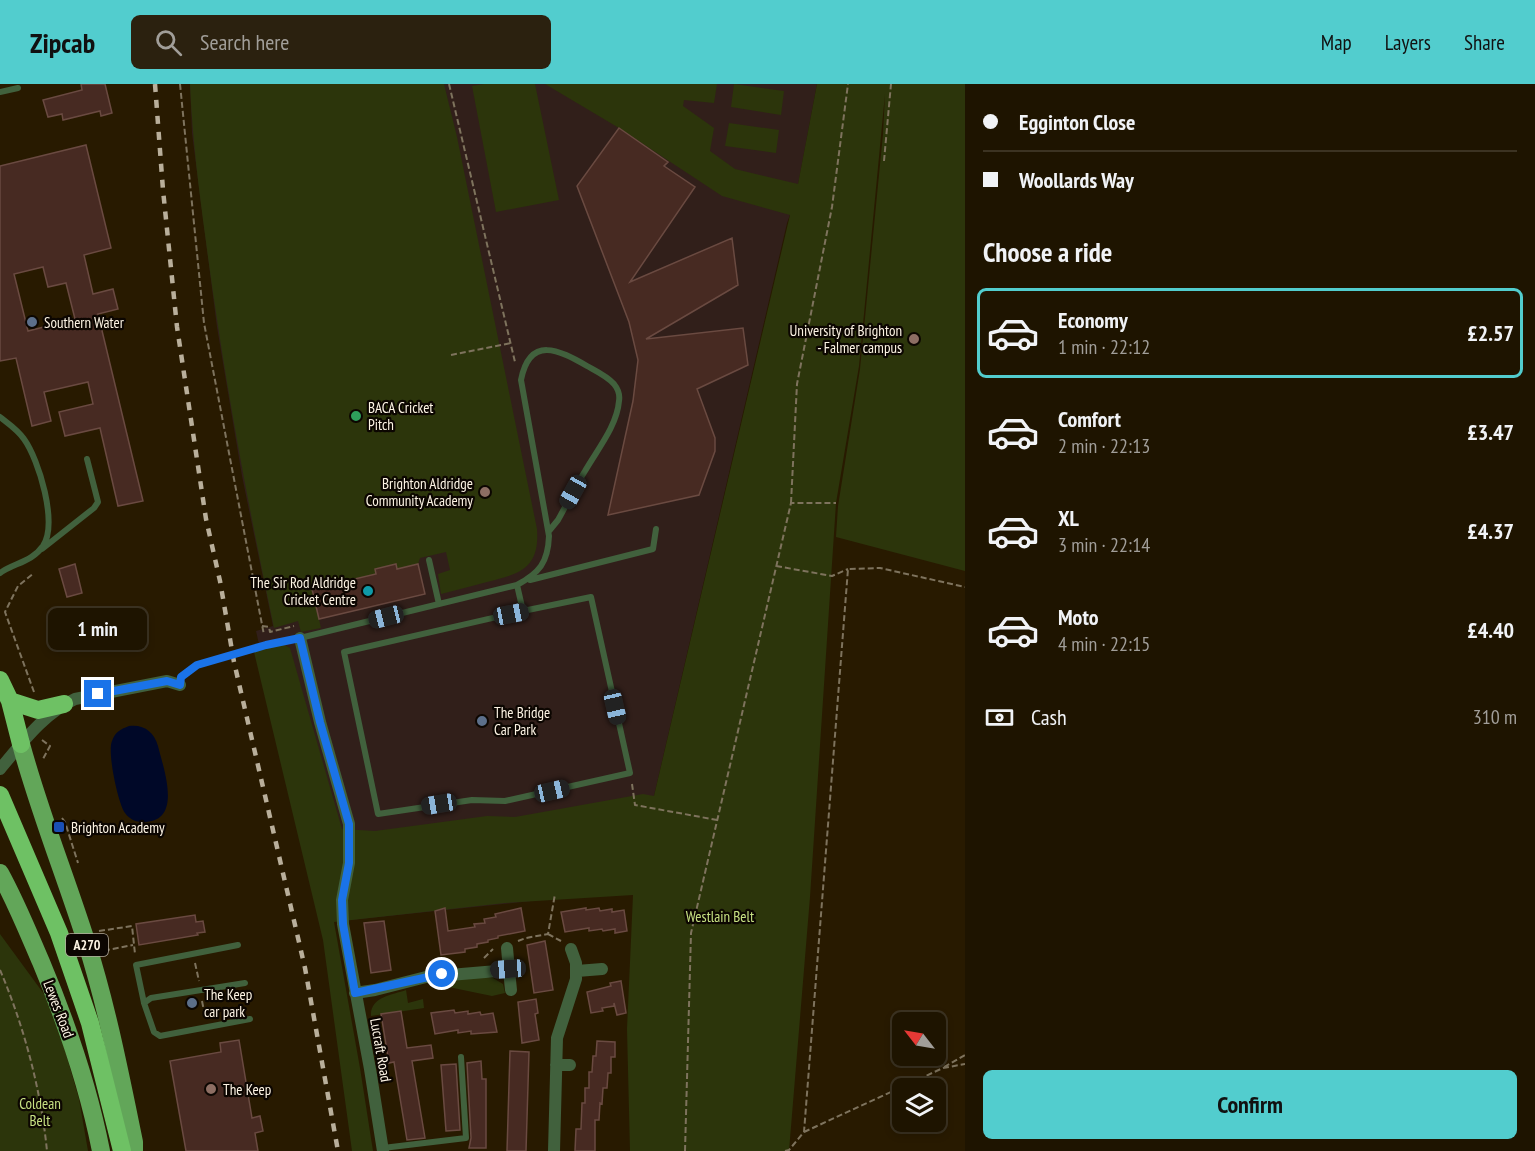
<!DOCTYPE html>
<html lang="en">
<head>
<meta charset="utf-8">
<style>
  :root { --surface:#1e1400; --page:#2b210f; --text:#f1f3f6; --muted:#a19e99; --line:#3c3322; --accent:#52cdce }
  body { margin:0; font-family:"PT Sans Narrow",sans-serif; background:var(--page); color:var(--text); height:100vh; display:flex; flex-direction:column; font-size:22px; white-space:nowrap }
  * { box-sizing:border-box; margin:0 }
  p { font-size:20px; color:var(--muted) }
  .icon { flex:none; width:33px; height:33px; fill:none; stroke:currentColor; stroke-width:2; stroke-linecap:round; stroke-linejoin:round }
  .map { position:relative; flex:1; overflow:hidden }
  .panel { display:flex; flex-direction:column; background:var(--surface); width:570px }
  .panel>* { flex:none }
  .top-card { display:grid; align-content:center; height:132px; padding:0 18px; background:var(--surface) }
  .needle { width:39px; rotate:301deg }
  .controls { position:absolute; left:892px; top:928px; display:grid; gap:12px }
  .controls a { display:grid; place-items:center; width:54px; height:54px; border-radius:9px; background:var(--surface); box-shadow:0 3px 9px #0003,0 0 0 2px var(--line); font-size:30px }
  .end { position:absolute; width:27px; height:27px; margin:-14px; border:8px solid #1a73e8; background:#fff; box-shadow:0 0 0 3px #fff }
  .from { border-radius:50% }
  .bubble { position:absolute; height:42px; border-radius:9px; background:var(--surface); box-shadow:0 3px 9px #0003,0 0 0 2px var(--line); font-size:20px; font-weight:700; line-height:42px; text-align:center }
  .car { position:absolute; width:18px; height:36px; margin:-18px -9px; border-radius:8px; box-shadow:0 0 4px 2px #0007; background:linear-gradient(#222 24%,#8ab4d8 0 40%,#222 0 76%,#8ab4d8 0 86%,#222 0) }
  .top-card b { display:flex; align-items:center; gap:21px; height:57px; font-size:22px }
  .top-card b+b { border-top:2px solid var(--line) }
  .top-card i { width:15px; height:15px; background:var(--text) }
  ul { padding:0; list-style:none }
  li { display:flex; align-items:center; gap:18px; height:90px; margin:0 12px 9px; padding:0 6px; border:3px solid transparent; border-radius:9px }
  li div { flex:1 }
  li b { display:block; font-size:22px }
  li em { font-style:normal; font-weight:700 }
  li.current { border-color:var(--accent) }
  li>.icon { width:54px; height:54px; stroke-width:1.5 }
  h2 { padding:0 18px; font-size:27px; line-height:72px }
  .pay { display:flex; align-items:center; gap:15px; height:66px; padding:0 18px; font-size:22px }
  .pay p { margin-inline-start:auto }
  .button { display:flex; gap:12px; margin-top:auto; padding:12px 18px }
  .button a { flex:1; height:69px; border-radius:9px; background:var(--accent); color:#111; font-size:24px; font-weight:700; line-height:69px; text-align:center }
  header { display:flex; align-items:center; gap:36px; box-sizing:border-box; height:84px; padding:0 30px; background:var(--accent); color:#111 }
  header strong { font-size:28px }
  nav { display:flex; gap:33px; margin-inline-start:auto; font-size:21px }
  .search { width:420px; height:54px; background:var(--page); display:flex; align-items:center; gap:15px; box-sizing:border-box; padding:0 21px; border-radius:9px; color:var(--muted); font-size:22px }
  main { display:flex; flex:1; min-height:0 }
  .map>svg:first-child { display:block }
</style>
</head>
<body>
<header>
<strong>Zipcab</strong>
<div class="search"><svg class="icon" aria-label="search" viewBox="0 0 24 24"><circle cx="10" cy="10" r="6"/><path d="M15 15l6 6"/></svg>Search here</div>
<nav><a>Map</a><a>Layers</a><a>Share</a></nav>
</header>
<main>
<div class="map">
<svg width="965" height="1067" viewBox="0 0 965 1067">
  <rect width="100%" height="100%" fill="#281a00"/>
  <path fill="#311f1a" d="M 190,0 L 817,0 L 795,117 L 787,139 L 654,712 L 551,815 L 350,836 L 283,668 L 256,547 L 273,542 L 242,392 L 217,243 L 192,49 Z"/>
  <path fill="#2c350b" d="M 190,0 L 444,0 L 457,53 L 537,445 C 540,485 519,490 487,498 C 472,502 457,506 441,510 L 438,490 L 450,486 L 446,468 L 420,474 L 418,480 L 397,485 L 396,480 L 375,485 L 376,487 L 382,489 L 312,505 L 321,544 L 301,548 L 298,537 L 274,544 C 247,416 223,288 206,158 C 199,106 192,53 190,0 Z
    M 484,0 L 535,0 L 559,116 L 496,128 L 472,2 Z
    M 545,0 L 717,0 L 714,19 L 684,16 L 683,22 L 714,44 L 710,67 L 735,85 L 798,100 L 817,0 L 965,0 L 965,487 L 836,453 L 838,422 L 860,285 L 883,50 L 885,10 L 859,282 L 836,419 L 810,813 L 789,1067 L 630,1067 L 627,945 L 633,811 L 505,819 L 334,838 L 360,984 L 373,1067 L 352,1067 L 323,856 L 254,568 L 283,560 L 290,564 L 342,745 L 375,747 L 487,732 L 515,733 L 643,710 L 654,712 L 790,131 L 722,112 L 619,44 Z
    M 734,0 L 784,7 L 781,31 L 731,23 Z
    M 729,39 L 779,46 L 776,69 L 725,62 Z
    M 0,850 L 52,921 L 79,1015 L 88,1067 L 0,1067 Z
    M 472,894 L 493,894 L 503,900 L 505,909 L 492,912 L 434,900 L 433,897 Z
    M 406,906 L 408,919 L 423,915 L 424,924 L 371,932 C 370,913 392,911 406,906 Z"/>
  <path fill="#000828" d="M 129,642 C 144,640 154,648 158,662 C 163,683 183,736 146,738 C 138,739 130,736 125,729 C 118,719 107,668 112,657 C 115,648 121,645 129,642 Z"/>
  <path fill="#472a22" stroke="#6a4a41" stroke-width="1.5" fill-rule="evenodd" d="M 81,0 L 105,0 L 112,29 L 101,32 L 100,27 L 63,36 L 62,30 L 48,33 L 43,16 L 82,6 Z
    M 619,44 L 668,78 L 664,82 L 695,103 L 630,198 L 732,154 L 738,201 L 646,255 L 743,244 L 748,281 L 697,305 L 715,354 L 715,367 L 699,411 L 608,431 L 633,317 L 638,276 L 629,238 L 577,102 Z
    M 86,61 L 111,164 L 84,171 L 93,210 L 113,205 L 118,225 L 98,230 L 143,417 L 118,422 L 100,344 L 65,352 L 59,328 L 93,320 L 88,298 L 44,308 L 51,337 L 32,342 L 16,274 L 0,277 L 0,82 ZM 43,183 L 48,203 L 66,199 L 75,235 L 28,247 L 14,190 Z
    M 75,480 L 82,509 L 67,513 L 59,485 Z
    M 396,480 L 397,485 L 418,480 L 425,510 L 319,535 L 312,505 L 376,490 L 375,485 Z
    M 445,824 L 448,847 L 475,843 L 474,840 L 485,839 L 484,835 L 496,833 L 495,830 L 521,824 L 525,847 L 498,852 L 498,854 L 488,856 L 488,858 L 477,860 L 477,863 L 465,865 L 465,868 L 441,871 L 435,827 Z
    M 586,824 L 586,826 L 599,824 L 600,827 L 612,825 L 612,828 L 624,826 L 627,847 L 615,849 L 615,845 L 603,847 L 602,845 L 589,847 L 589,844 L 565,848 L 561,828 Z
    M 195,831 L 196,838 L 203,837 L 205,848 L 197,849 L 198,851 L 139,861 L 136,840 Z
    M 384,837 L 391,886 L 371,889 L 364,839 Z
    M 545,857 L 553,906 L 534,909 L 527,861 Z
    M 621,897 L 626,929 L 617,931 L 614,919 L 614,922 L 602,924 L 603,927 L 591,929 L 587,908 L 611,902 L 610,899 Z
    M 536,915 L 538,929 L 535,930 L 539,956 L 522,959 L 518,918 Z
    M 454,926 L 455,929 L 468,927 L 468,930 L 480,928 L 481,931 L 493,929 L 497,948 L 471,950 L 471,947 L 458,949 L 458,946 L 435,950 L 431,929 Z
    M 401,927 L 407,964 L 431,961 L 433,974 L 412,977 L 425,1054 L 407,1056 L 394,978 L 389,979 L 381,930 Z
    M 239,956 L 252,1034 L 260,1032 L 263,1047 L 255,1049 L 258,1067 L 186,1067 L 170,977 L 221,968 L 220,959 Z
    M 597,957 L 615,958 L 615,973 L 611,973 L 611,989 L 608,989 L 607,1004 L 603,1004 L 602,1020 L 600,1019 L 599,1036 L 595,1036 L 595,1067 L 575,1067 L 576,1045 L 581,1045 L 582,1019 L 585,1019 L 585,1004 L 589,1004 L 589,988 L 592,988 L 593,972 L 596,972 Z
    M 510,967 L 529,968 L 526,1067 L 507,1067 Z
    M 481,977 L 482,995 L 486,995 L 486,1064 L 469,1064 L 471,1054 L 467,979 Z
    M 456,980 L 460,1046 L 446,1047 L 441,981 Z"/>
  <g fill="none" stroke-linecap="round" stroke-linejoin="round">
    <path stroke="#7e735d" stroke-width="2" stroke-dasharray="6 3" stroke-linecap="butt" d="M 180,0 L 204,239 L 264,551
      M 449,0 L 515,278
      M 884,77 L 891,0
      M 451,271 L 511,259
      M 791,419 L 797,300 L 832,123 L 848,0
      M 776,482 L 832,492 L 848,485
      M 262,542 L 269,543 L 270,548 L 294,542
      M 34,608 L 5,528 L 18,502 L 34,489
      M 42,656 L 50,662 L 43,675
      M 632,700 L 635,721 L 717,736
      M 62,734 L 65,738 L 78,779
      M 99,847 L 132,842 L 135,870
      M 548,850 L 561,857
      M 518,857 L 526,854 L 548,850 L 555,810
      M 106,863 L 107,866 L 133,861
      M 484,874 L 493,865
      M 195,879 L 199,897
      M 0,886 C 24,942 41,1006 47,1067
      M 202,917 L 205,932
      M 944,983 L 965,971
      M 804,1048 L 943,984 L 965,980
      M 685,1067 L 691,849 L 791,419 L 836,419
      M 785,1067 L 789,1066 L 804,1048 L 848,485 L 880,484 L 965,503"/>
    <path stroke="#41613d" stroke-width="6" d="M 0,8 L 18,4
      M 0,333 C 9,340 18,346 24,355 C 39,376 58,439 43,462 C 32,478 14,479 0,489
      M 42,465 L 94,424 L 98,418 L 87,375
      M 429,476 L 439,520
      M 530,496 L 653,465 L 656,445
      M 517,501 L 523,527 L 591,513 L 630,689 L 505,717 L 472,716 L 378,730 L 344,568 L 523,527
      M 180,601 L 181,593 L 197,581 L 266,561 L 300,554 L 517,501 C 539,489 548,479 549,452 L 521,296 C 530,251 559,266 587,282 C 596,287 607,292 614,300 C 618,305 620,311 619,317 C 617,342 597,366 585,387 C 575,403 567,420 558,436 L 549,447
      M 238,861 L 136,881 L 144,919 L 154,948 L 160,952 L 250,935
      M 144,919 L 151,914 L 245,899
      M 383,1064 L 466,1054 L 461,973"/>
    <path stroke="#41613d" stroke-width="12" d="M 300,554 L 320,638 L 349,740 L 349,779 L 342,816 L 343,840 L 370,985 L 383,1067
      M 0,685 C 22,659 44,629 75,615 L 167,597 L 180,601
      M 509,886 L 511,906
      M 577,887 L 602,885
      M 355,909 L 375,906 L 426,893 L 509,886 L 507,864
      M 556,981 L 570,981
      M 554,1067 L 557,954 L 576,895 L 576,879 L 571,865"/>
    <path stroke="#62a659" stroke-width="18" d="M 21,660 C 39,727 65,791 86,857 C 107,923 120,990 134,1058 L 134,1067
      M 0,789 C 16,818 28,848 41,878 C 67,940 88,1001 101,1067"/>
    <path stroke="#6ec164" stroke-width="18" d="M 0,596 L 10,617 L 21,660
      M 10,617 L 38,626 L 64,620
      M 0,711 L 59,849 L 90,939 L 122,1067"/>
    <path stroke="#b9af9b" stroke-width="4.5" stroke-dasharray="8 8" stroke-linecap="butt" d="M 155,0 L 163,106 L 177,243 L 206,435 L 220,497 L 234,578 L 305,884 L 338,1067"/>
  </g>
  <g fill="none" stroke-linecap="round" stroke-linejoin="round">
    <path stroke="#1a73e8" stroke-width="8" d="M 98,610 L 167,597 L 180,601 L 181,593 L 197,581 L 266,561 L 300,554 L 320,638 L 349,740 L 349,779 L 342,816 L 343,840 L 355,909 L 442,890"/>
  </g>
  <g fill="#5c6f8a" stroke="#0c0601" stroke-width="2">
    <circle cx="32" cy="238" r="6"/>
    <circle cx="482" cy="637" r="6"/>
    <circle cx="192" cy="919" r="6"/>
  </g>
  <g fill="#8d6e63" stroke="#0c0601" stroke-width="2">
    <circle cx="914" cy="255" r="6"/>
    <circle cx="485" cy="408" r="6"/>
    <circle cx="211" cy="1005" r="6"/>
  </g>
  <circle fill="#2e9e5b" stroke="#0c0601" stroke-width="2" cx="356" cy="332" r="6"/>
  <circle fill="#0f9aa8" stroke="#0c0601" stroke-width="2" cx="368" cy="507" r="6"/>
  <rect fill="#1a4fb4" stroke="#0c0601" stroke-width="2" x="53" y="737" width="12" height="12" rx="3"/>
  <g text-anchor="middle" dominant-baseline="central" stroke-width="4.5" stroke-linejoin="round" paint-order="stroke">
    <rect fill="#0c0601" stroke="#b5ada0" stroke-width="1.5" x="66" y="850" width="42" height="22" rx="4.5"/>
    <g font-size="14" font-weight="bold" fill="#fdf4e4">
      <text x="87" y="861">A270</text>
    </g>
    <g font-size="15" fill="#fdf4e4" stroke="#0c0601" text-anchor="start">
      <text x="44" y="238">Southern Water</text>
      <text x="902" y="246" text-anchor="end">University of Brighton<tspan x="902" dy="17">- Falmer campus</tspan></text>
      <text x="368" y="323">BACA Cricket<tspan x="368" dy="17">Pitch</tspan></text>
      <text x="473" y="399" text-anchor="end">Brighton Aldridge<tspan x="473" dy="17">Community Academy</tspan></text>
      <text x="356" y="498" text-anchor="end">The Sir Rod Aldridge<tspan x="356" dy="17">Cricket Centre</tspan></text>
      <text x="494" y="628">The Bridge<tspan x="494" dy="17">Car Park</tspan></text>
      <text x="71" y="743">Brighton Academy</text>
      <text x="204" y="910">The Keep<tspan x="204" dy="17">car park</tspan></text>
      <text x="223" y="1005">The Keep</text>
    </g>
    <g font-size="15" fill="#c6e082" stroke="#0c0601">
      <text x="720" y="832">Westlain Belt</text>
      <text x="40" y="1019">Coldean<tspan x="40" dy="17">Belt</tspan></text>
    </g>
    <g font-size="15" fill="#fdf4e4" stroke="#0c0601">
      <text transform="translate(59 925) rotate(69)">Lewes Road</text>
      <text transform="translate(381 966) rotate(80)">Lucraft Road</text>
    </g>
  </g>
</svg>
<div class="controls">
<a><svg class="needle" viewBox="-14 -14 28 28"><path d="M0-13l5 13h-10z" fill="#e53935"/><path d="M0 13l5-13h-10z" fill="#a19e99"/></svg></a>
<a><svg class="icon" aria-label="layers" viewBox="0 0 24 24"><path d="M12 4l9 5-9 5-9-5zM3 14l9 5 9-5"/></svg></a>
</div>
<i class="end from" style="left:442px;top:890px"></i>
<i class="end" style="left:98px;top:610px"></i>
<div class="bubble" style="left:48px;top:524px;width:99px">1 min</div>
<i class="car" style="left:573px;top:408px;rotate:209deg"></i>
<i class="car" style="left:511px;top:530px;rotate:79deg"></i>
<i class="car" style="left:386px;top:533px;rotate:256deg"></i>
<i class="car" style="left:615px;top:623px;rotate:167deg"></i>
<i class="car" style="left:552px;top:707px;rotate:77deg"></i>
<i class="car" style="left:439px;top:720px;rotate:261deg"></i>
<i class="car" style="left:508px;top:885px;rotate:266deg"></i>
</div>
<section class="panel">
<div class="top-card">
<b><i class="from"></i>Egginton Close</b>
<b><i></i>Woollards Way</b>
</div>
<h2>Choose a ride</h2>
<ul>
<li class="current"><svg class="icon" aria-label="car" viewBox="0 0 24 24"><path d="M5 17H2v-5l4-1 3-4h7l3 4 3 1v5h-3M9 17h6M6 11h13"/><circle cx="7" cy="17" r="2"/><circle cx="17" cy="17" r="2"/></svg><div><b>Economy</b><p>1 min · 22:12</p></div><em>£2.57</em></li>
<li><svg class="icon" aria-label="car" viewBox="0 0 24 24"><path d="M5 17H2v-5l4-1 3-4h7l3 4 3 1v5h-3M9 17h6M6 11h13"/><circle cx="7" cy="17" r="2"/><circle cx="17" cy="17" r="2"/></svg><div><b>Comfort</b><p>2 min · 22:13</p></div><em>£3.47</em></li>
<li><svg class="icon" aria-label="car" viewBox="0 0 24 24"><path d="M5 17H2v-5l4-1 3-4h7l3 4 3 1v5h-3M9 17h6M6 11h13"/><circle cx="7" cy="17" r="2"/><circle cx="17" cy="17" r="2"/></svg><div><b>XL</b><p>3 min · 22:14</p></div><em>£4.37</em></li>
<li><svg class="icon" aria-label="car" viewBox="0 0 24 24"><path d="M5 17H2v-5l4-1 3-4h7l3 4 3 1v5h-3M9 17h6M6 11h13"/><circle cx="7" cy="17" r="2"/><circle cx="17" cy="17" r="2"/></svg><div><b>Moto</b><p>4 min · 22:15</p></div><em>£4.40</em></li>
</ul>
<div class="pay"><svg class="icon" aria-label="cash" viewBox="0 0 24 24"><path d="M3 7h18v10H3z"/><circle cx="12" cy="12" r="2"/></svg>Cash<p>310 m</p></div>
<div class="button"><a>Confirm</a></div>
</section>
</main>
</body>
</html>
